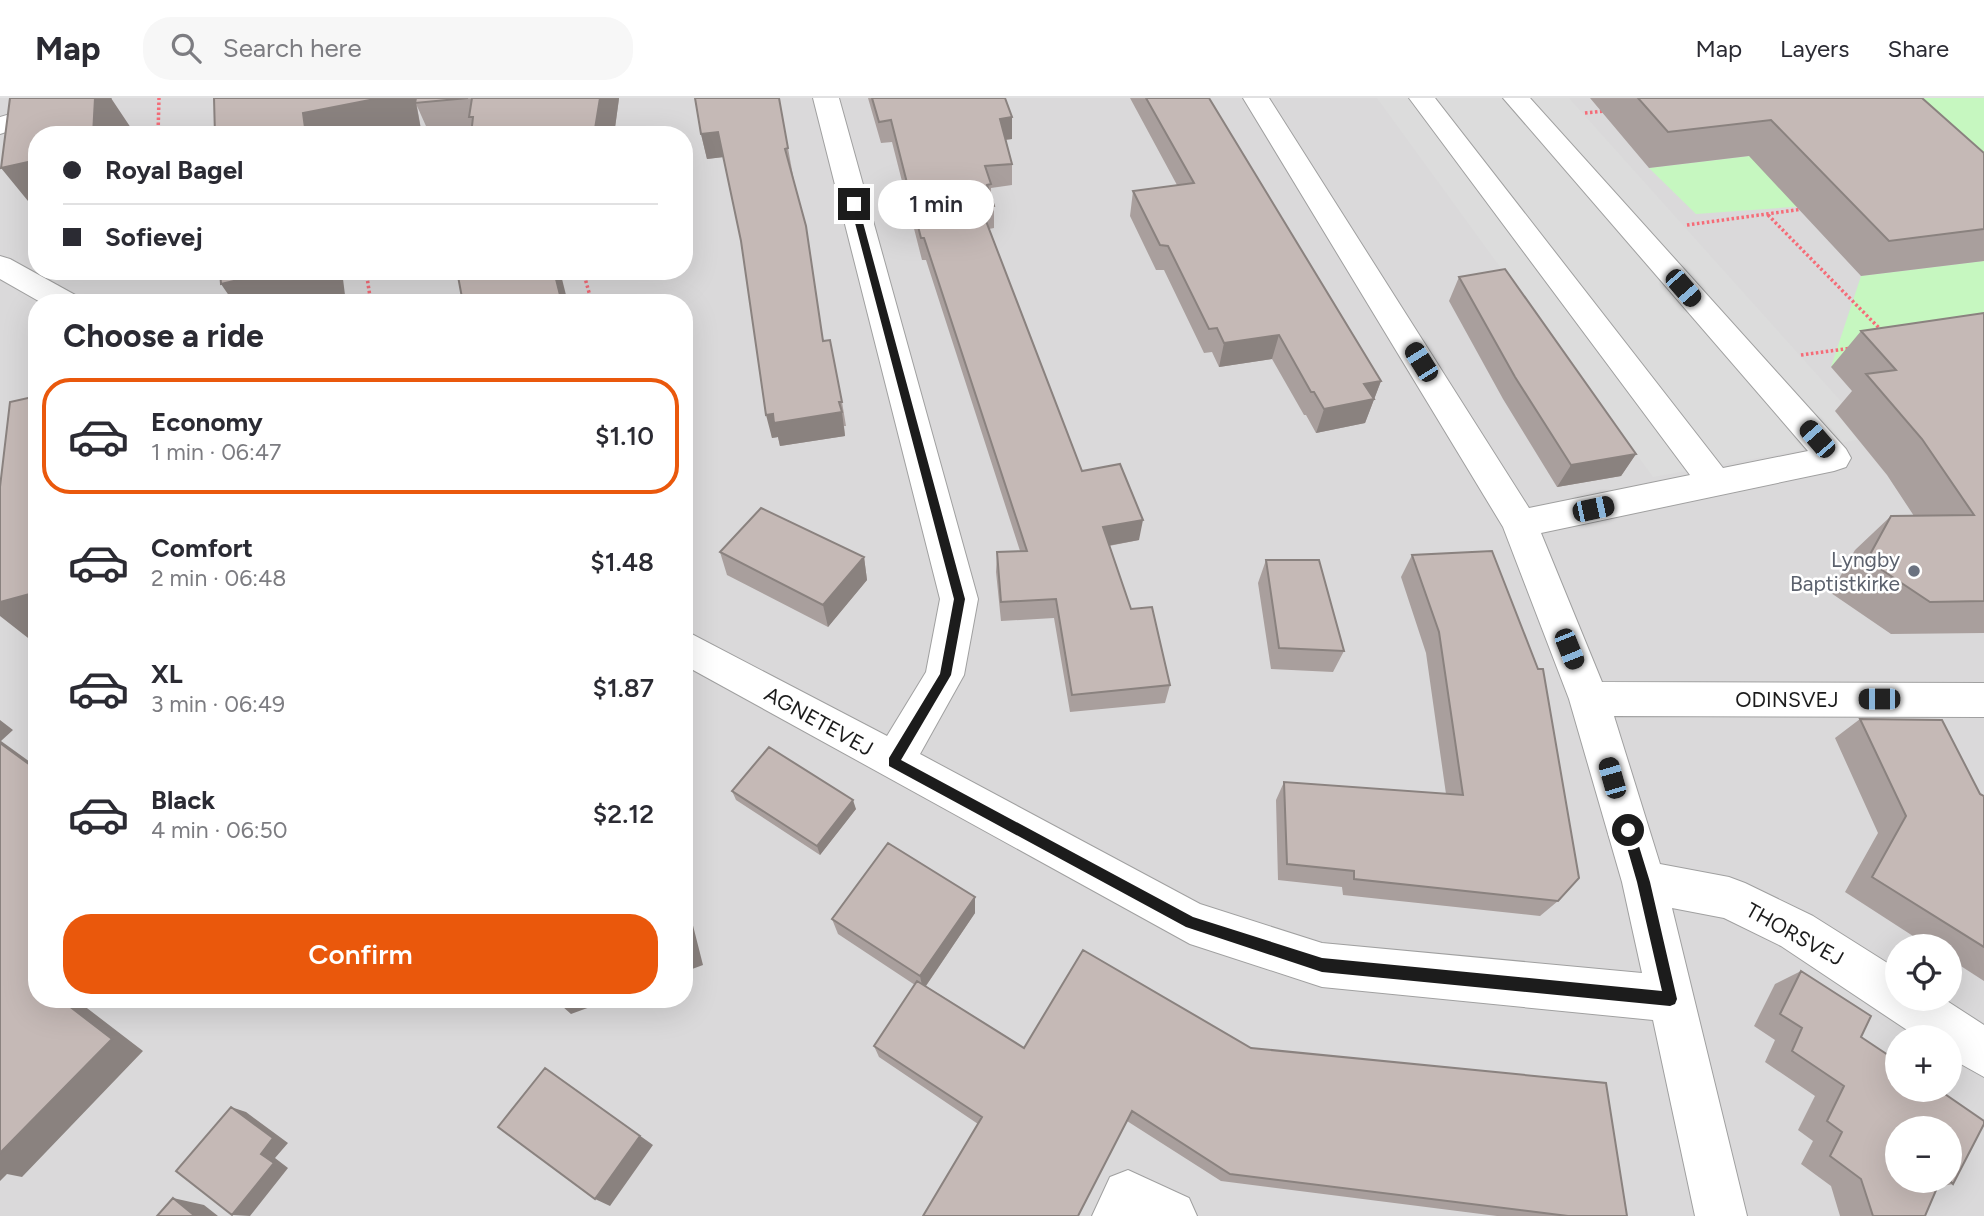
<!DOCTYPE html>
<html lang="en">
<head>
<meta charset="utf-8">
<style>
  :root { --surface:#fff; --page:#f7f7f7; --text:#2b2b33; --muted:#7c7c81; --line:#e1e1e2; --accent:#ea580c }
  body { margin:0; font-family:Figtree,sans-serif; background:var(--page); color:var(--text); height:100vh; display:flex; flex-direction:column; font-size:26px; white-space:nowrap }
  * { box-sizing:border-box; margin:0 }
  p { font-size:23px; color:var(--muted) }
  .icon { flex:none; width:38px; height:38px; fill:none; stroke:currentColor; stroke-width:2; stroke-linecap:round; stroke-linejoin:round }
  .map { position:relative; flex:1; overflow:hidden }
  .side { position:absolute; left:28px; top:196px; width:665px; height:714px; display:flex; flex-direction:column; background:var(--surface); border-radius:28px; box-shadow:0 7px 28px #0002 }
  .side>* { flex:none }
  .guide { position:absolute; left:28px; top:28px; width:665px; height:154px; border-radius:28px; box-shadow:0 7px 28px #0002; display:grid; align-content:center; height:154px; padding:0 35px; background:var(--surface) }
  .tools { position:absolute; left:1885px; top:836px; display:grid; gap:14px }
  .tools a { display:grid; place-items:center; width:77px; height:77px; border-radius:50%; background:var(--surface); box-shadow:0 7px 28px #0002; font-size:35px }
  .end { position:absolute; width:32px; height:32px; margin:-16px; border:9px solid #1c1c1c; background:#fff; box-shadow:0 0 0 4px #fff }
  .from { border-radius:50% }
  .bubble { position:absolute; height:49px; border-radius:24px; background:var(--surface); box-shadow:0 7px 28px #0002; font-size:23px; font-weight:600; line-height:49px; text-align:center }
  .car { position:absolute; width:21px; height:42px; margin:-21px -10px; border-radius:9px; box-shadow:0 0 5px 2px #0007; background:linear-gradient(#222 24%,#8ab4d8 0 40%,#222 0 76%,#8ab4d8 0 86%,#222 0) }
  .guide b { display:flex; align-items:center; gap:24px; height:66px; font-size:26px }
  .guide b+b { border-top:2px solid var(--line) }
  .guide i { width:18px; height:18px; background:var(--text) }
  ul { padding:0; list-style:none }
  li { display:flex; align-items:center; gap:21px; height:116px; margin:0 14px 10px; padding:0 21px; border:4px solid transparent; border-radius:28px }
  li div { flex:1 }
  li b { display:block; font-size:26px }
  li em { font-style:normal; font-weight:600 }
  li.current { border-color:var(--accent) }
  li>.icon { width:63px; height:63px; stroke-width:1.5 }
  h2 { padding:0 35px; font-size:32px; line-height:84px }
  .primary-button { display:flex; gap:14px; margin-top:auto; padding:14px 35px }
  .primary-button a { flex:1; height:80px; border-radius:28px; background:var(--accent); color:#fff; font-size:28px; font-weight:600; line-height:80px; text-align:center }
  header { display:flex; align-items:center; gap:42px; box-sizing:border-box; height:98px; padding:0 35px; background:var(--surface); border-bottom:2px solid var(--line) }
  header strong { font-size:33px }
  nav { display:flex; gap:38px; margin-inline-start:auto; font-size:24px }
  .search { width:490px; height:63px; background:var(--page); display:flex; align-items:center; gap:18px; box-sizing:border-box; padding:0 24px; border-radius:28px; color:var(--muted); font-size:26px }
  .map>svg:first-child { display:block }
</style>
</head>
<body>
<header>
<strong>Map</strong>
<div class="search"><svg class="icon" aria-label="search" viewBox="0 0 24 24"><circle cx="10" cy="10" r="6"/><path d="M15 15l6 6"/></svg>Search here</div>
<nav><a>Map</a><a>Layers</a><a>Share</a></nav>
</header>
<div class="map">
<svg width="1984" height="1118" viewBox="0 0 1984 1118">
  <rect width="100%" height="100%" fill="#ede8e2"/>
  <path fill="#dad9da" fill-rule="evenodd" d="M 0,0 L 1984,0 L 1984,1118 L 0,1118 ZM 37,37 L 684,37 L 684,173 L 37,173 ZM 37,205 L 684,205 L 684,901 L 37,901 ZM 1897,849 L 1950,849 L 1950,901 L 1897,901 ZM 1897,940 L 1950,940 L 1950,992 L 1897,992 ZM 1897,1031 L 1950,1031 L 1950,1083 L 1897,1083 Z"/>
  <path fill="#c6f7c0" d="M 1858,0 L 1984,0 L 1984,95 L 1696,116 L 1649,70 L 1901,40 Z
    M 1984,163 L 1984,247 L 1831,269 L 1861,178 Z"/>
  <path fill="#dcdcdc" d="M 1377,0 L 1569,0 L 1873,339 L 1653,379 Z"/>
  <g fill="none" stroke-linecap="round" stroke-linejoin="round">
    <g stroke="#a0a0a0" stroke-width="2">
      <path id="minor" d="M 64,0 L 111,0 L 107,5 L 58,17 L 0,36 L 0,19 Z
        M 813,0 L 839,0 L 978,501 L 964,577 L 920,656 L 1200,806 L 1322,845 L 1642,875 L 1622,784 L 1569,601 L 1503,429 L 1243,0 L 1269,0 L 1529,410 L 1690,377 L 1409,0 L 1435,0 L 1723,370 L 1808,353 L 1503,0 L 1530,0 L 1846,351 L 1851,360 L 1846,369 L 1834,373 L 1541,435 L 1602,584 L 1984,585 L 1984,619 L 1614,618 L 1660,766 L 1729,779 L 1745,785 L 1813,818 L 1897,871 L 1897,901 L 1944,901 L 1984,927 L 1984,979 L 1950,960 L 1950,940 L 1919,940 L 1781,848 L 1724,820 L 1672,810 L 1747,1118 L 1695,1118 L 1653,922 L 1322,889 L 1190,846 L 684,567 L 684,532 L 887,638 L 926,574 L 940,501 Z
        M 0,158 L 10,161 L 77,198 L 81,205 L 42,205 L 0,181 Z
        M 1128,1072 L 1189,1100 L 1197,1118 L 1092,1118 L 1110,1079 Z"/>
    </g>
    <path stroke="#f56c78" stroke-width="3.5" stroke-dasharray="2.5 2.5" stroke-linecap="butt" d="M 1585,15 L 1605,13
      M 158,37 L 159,0
      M 1768,117 L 1882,233
      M 1687,127 L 1803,111
      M 366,173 L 371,205
      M 583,173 L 592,205
      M 1801,257 L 1852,250"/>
    <use href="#minor" fill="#fff" fill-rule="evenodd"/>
  </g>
  <path fill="#a99f9d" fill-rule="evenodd" d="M 214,0 L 415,0 L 416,3 L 416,0 L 619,0 L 619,1 L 614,37 L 430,37 L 417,8 L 422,37 L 215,37 Z
    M 868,0 L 1005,0 L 1012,41 L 1006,42 L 1012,66 L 1012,87 L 991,90 L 991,100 L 994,108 L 994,130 L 989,131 L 1082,373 L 1139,442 L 1109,448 L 1131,511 L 1170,587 L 1165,605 L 1070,614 L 1054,520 L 1001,523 L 996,474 L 997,454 L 1020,453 L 926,162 L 922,162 L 892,44 L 881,45 Z
    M 1130,0 L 1209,0 L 1381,283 L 1365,325 L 1316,335 L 1306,317 L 1304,317 L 1272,261 L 1219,269 L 1212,254 L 1204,255 L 1164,172 L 1156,172 L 1130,118 L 1133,93 L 1177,87 Z
    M 1590,0 L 1922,0 L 1984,55 L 1984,163 L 1861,178 L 1749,58 L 1649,70 Z
    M 701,36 L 788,50 L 823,243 L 842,304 L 846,328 L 844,328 L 845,338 L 780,348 L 778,339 L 772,340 L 741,143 L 723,59 L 707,61 Z
    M 1459,179 L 1636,356 L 1621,378 L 1557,389 L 1503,301 L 1449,203 Z
    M 1984,215 L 1984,535 L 1891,536 L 1831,495 L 1855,452 L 1891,418 L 1914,418 L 1887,377 L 1835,313 L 1852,293 L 1831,269 L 1861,233 Z
    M 720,454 L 864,459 L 867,482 L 828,529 L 727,477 Z
    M 1412,457 L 1558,803 L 1540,818 L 1343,797 L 1342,789 L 1278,782 L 1276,702 L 1284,684 L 1446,696 L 1426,555 L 1401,479 Z
    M 1266,462 L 1344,553 L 1333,574 L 1271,571 L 1258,485 Z
    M 1860,621 L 1984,698 L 1984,883 L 1950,861 L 1950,849 L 1930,849 L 1845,794 L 1878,735 L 1835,640 Z
    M 732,693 L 856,711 L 820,757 L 736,702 Z
    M 975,799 L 975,815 L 926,888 L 1024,950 L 1251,950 L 1627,1118 L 1497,1118 L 1221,1083 L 1127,1023 L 978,1026 L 879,959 L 874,948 L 915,887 L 838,836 L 832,821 Z
    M 1801,873 L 1871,918 L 1861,939 L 1897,963 L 1897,992 L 1939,992 L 1984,1023 L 1984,1026 L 1953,1086 L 1938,1089 L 1925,1118 L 1840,1118 L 1831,1088 L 1801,1066 L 1813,1043 L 1798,1032 L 1815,998 L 1765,964 L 1775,942 L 1754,928 L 1775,886 ZM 1897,1031 L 1950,1031 L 1950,1083 L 1897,1083 Z"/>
  <path fill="#8a827f" d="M 95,0 L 111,0 L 131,30 L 131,37 L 93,37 Z
    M 380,0 L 415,0 L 422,37 L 306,37 L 303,15 Z
    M 600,0 L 619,0 L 614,37 L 594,37 Z
    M 1012,19 L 1012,41 L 1000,42 L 1000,21 Z
    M 718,34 L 724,59 L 707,61 L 701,36 Z
    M 37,62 L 37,114 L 1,70 Z
    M 276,173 L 342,173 L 346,205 L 234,205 L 221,186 Z
    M 554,173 L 560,173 L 568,205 L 562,205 Z
    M 1279,237 L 1272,261 L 1219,269 L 1224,245 Z
    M 1381,283 L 1365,325 L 1316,335 L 1324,311 L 1364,286 Z
    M 842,314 L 845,338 L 780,348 L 778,339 L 772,340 L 766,317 L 773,316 Z
    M 1636,356 L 1621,378 L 1557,389 L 1571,367 Z
    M 684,422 L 690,439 L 684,444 Z
    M 1143,422 L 1139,442 L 1101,449 L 1103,429 Z
    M 864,459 L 867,482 L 828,529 L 823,507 Z
    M 37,494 L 37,547 L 0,518 L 0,504 Z
    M 0,622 L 13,632 L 1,643 L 37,669 L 37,672 L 0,645 Z
    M 853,702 L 856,711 L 820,757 L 817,748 Z
    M 684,792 L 703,867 L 684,874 Z
    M 975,799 L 975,815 L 923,892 L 920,878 Z
    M 60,901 L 89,901 L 83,907 L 143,953 L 22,1079 L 7,1076 L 0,1083 L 0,1055 Z
    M 554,901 L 612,901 L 571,916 Z
    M 545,970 L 653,1047 L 610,1108 L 595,1101 Z
    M 231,1009 L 246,1014 L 288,1045 L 275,1060 L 288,1070 L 250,1118 L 232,1117 L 261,1056 Z
    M 173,1100 L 204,1107 L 218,1118 L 195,1118 Z"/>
  <path fill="#c5b9b6" stroke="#8a827f" stroke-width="2" d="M 10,0 L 95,0 L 93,37 L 37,37 L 37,62 L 1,70 Z
    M 214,0 L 380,0 L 303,15 L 306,37 L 215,37 Z
    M 416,0 L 468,0 L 415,5 Z
    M 472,0 L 600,0 L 594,37 L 471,37 L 473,19 L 469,19 Z
    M 695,0 L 779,0 L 788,50 L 785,51 L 806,128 L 823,243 L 830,242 L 842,304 L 839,304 L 842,314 L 774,325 L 773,316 L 766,317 L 741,143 L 718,34 L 701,36 Z
    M 872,0 L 1005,0 L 1012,19 L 1000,21 L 1012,66 L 985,68 L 991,86 L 987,87 L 994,108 L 981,110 L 1082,373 L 1120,366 L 1143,422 L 1103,429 L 1131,511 L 1152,509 L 1170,587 L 1072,597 L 1056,501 L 1001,504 L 997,454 L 1027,453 L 924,140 L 921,140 L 891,22 L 879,24 Z
    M 1146,0 L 1209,0 L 1381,283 L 1364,286 L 1374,301 L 1324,311 L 1314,294 L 1311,294 L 1279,237 L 1224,245 L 1217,230 L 1209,231 L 1168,148 L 1160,147 L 1133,93 L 1194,85 Z
    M 1638,0 L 1922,0 L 1984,55 L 1984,131 L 1889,143 L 1771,22 L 1668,34 Z
    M 1505,171 L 1636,356 L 1571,367 L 1515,279 L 1459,179 Z
    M 220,173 L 276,173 L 221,186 Z
    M 457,173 L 554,173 L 562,205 L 463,205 Z
    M 1984,215 L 1984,503 L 1930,504 L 1867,462 L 1891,418 L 1974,417 L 1922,341 L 1866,276 L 1896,272 L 1861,233 Z
    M 37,298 L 37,494 L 0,504 L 0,389 L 10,304 Z
    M 761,410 L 864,459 L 823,507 L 720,454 Z
    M 1492,453 L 1538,571 L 1543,571 L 1579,780 L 1558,803 L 1354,781 L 1354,773 L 1287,766 L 1284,684 L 1463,697 L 1439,534 L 1412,457 Z
    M 1266,462 L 1319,462 L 1344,553 L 1279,550 Z
    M 1860,621 L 1942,622 L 1980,696 L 1984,698 L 1984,849 L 1872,779 L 1906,718 Z
    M 0,645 L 37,672 L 37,901 L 60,901 L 112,941 L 0,1055 Z
    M 769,649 L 853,702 L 817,748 L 732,693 Z
    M 888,745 L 975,799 L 920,878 L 832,821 Z
    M 1083,852 L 1251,950 L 1606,985 L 1627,1118 L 1568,1118 L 1230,1076 L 1132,1013 L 1078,1118 L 923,1118 L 982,1019 L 874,948 L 917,883 L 1024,950 Z
    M 1801,873 L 1871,918 L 1861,939 L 1897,963 L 1897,992 L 1939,992 L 1984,1023 L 1984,1026 L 1953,1086 L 1950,1083 L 1950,1031 L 1897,1031 L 1897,1083 L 1940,1083 L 1925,1118 L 1873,1118 L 1861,1081 L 1830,1058 L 1842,1034 L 1827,1023 L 1844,988 L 1792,953 L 1802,930 L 1780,916 Z
    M 545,970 L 640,1038 L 595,1101 L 498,1029 Z
    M 231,1009 L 273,1040 L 261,1056 L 274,1065 L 232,1117 L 176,1073 Z
    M 173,1100 L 195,1118 L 157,1118 Z"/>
  <path fill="#1c1c1c" d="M 854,103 L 858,106 L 965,501 L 951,577 L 901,662 L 1193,819 L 1322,860 L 1662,893 L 1637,784 L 1622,732 L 1628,726 L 1634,732 L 1650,784 L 1677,901 L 1675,906 L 1670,908 L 1322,874 L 1186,829 L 889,668 L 889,660 L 940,576 L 954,501 L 850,106 Z"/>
  <circle fill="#6b7280" stroke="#fff" stroke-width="2.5" cx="1914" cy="473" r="7"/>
  <g text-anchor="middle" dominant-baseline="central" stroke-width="5" stroke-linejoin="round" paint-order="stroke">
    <g font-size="21" fill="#5b616d" stroke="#fff" text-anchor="end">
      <text x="1900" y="461">Lyngby<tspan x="1900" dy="24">Baptistkirke</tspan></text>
    </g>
    <g font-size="21" fill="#1c1c1c" stroke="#fff">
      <text x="1787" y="601">ODINSVEJ</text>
      <text transform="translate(819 623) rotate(29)">AGNETEVEJ</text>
      <text transform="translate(1795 836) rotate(29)">THORSVEJ</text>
    </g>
  </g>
</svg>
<div class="tools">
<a><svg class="icon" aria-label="locate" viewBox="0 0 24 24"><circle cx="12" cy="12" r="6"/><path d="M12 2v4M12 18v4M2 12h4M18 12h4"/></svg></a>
<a>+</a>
<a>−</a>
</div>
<i class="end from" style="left:1628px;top:732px"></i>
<i class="end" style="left:854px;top:106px"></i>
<div class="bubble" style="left:878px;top:82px;width:116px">1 min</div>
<i class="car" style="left:1683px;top:190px;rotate:139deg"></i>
<i class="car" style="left:1421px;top:264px;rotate:328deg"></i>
<i class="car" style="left:1817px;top:341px;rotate:319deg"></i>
<i class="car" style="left:1593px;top:411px;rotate:78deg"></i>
<i class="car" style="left:1569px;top:551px;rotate:158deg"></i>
<i class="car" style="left:1879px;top:601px;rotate:270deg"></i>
<i class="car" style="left:1612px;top:680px;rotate:344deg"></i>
<div class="guide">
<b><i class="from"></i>Royal Bagel</b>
<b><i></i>Sofievej</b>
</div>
<section class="side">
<h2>Choose a ride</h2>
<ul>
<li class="current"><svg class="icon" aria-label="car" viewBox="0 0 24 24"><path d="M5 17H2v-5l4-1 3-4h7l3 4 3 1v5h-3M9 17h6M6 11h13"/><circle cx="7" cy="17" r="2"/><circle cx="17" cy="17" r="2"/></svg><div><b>Economy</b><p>1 min · 06:47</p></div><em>$1.10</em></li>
<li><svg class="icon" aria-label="car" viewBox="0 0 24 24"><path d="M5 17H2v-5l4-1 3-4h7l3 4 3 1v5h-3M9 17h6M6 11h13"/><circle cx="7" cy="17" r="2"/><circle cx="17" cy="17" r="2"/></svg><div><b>Comfort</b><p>2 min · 06:48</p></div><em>$1.48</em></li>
<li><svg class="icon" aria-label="car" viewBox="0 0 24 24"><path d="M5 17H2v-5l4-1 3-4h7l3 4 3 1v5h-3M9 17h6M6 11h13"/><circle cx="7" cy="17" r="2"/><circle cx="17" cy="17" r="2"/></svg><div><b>XL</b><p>3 min · 06:49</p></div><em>$1.87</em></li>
<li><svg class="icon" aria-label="car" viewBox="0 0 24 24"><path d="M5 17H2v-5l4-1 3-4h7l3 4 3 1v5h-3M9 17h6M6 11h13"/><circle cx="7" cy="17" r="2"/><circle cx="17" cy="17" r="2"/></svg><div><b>Black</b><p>4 min · 06:50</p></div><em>$2.12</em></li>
</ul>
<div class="primary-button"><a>Confirm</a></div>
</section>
</div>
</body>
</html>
